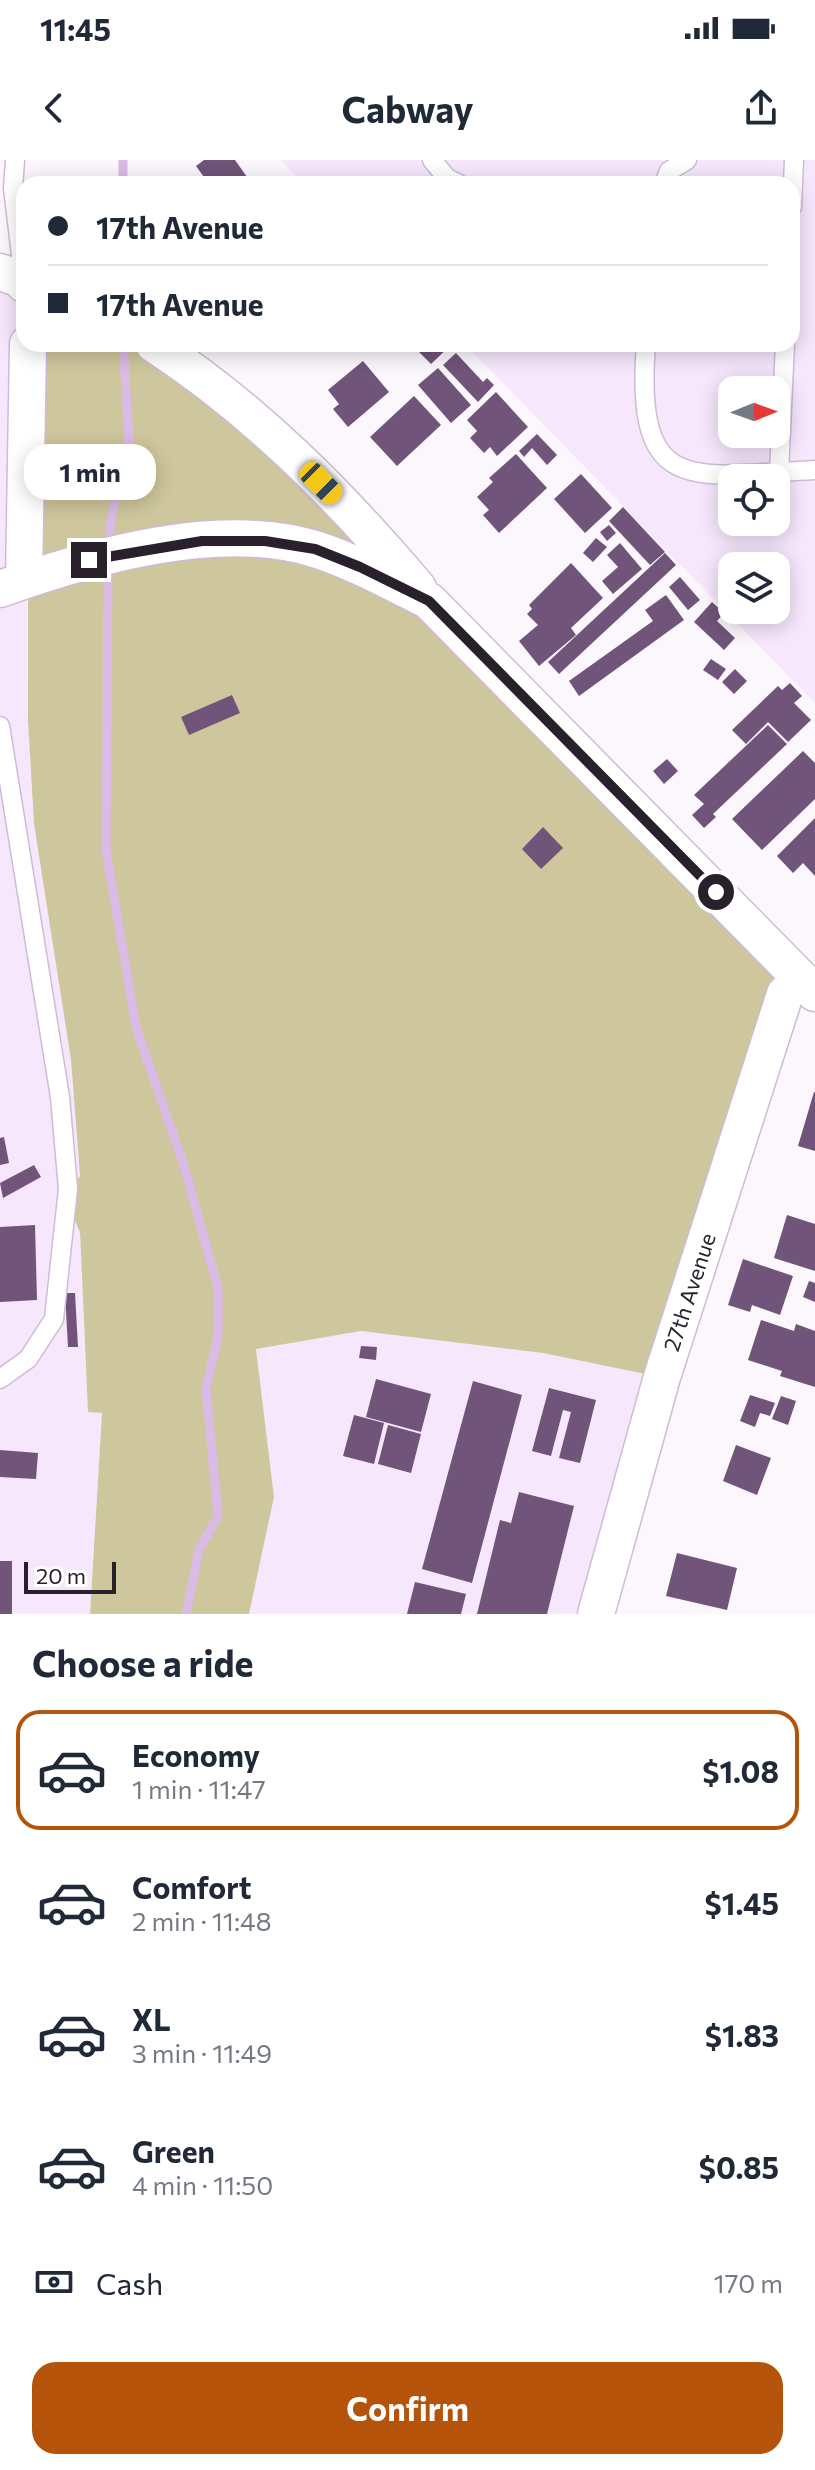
<!DOCTYPE html>
<html lang="en">
<head>
<meta charset="utf-8">
<style>
  :root { --surface:#fff; --page:#f6f6f7; --text:#1f2937; --muted:#747a83; --line:#e0e1e3; --accent:#b45309 }
  body { margin:0; font-family:Commissioner,sans-serif; background:var(--page); color:var(--text); height:100vh; display:flex; flex-direction:column; font-size:30px; white-space:nowrap }
  * { box-sizing:border-box; margin:0 }
  p { font-size:26px; color:var(--muted) }
  .icon { flex:none; width:44px; height:44px; fill:none; stroke:currentColor; stroke-width:2; stroke-linecap:round; stroke-linejoin:round }
  .map { position:relative; height:1454px; overflow:hidden }
  .sheet { display:flex; flex-direction:column; background:var(--surface); flex:1 }
  .sheet>* { flex:none }
  .top-card { position:absolute; left:16px; top:16px; width:784px; height:176px; border-radius:24px; box-shadow:0 4px 20px #0003; display:grid; align-content:center; height:176px; padding:0 32px; background:var(--surface) }
  .needle { width:52px; rotate:89deg }
  .fabs { position:absolute; left:718px; top:216px; display:grid; gap:16px }
  .fabs a { display:grid; place-items:center; width:72px; height:72px; border-radius:16px; background:var(--surface); box-shadow:0 4px 20px #0003; font-size:40px }
  .scale { position:absolute; left:24px; bottom:20px; width:92px; box-sizing:border-box; padding-left:8px; border:4px solid #28212b; border-top:0; font-size:22px; line-height:28px; white-space:nowrap; color:#28212b; -webkit-text-stroke:6px #fff; paint-order:stroke }
  .end { position:absolute; width:36px; height:36px; margin:-18px; border:10px solid #28212b; background:#fff; box-shadow:0 0 0 4px #fff }
  .from { border-radius:50% }
  .bubble { position:absolute; height:56px; border-radius:24px; background:var(--surface); box-shadow:0 4px 20px #0003; font-size:26px; font-weight:700; line-height:56px; text-align:center }
  .car { position:absolute; width:24px; height:48px; margin:-24px -12px; border-radius:10px; box-shadow:0 0 6px 2px #0007; background:linear-gradient(#f5c518 24%,#345 0 40%,#f5c518 0 76%,#345 0 86%,#f5c518 0) }
  .top-card b { display:flex; align-items:center; gap:28px; height:76px; font-size:30px }
  .top-card b+b { border-top:2px solid var(--line) }
  .top-card i { width:20px; height:20px; background:var(--text) }
  ul { padding:0; list-style:none }
  li { display:flex; align-items:center; gap:24px; height:120px; margin:0 16px 12px; padding:0 16px; border:4px solid transparent; border-radius:24px }
  li div { flex:1 }
  li b { display:block; font-size:30px }
  li em { font-style:normal; font-weight:700 }
  li.current { border-color:var(--accent) }
  li>.icon { width:72px; height:72px; stroke-width:1.5 }
  h2 { padding:0 32px; font-size:36px; line-height:96px }
  .pay { display:flex; align-items:center; gap:20px; height:88px; padding:0 32px; font-size:30px }
  .pay p { margin-inline-start:auto }
  .button { display:flex; gap:16px; margin-top:auto; padding:16px 32px }
  .button a { flex:1; height:92px; border-radius:24px; background:var(--accent); color:#fff; font-size:32px; font-weight:700; line-height:92px; text-align:center }
  .status { display:flex; justify-content:space-between; align-items:center; height:56px; padding:0 40px; background:var(--surface); direction:ltr }
  .status svg { height:22px; fill:currentColor }
  header { display:flex; justify-content:space-between; align-items:center; height:104px; padding:0 32px; background:var(--surface); font-size:36px; font-weight:700 }
  .map>svg:first-child { display:block }
</style>
</head>
<body>
<div class="status"><b>11:45</b><svg viewBox="0 0 49 12"><path d="M0 12V9h3v3zM5 12V6h3v6zM10 12V3h3v9zM15 12V0h3v12zM26 1h20v11H26zM47 4h2v5h-2z"/></svg></div>
<header><svg class="icon" aria-label="back" viewBox="0 0 24 24"><path d="M15 5l-7 7 7 7"/></svg>Cabway<svg class="icon" aria-label="share" viewBox="0 0 24 24"><path d="M12 15V3M7 8l5-5 5 5M5 13v7h14v-7"/></svg></header>
<div class="map">
<svg width="815" height="1454" viewBox="0 0 815 1454">
  <rect width="100%" height="100%" fill="#fbf7fd"/>
  <path fill="#f6e7fc" fill-rule="evenodd" d="M 280,0 L 815,0 L 815,543 L 465,184 L 792,184 L 792,24 L 305,24 ZM 732,230 L 776,230 L 776,274 L 732,274 ZM 732,318 L 776,318 L 776,362 L 732,362 ZM 732,406 L 776,406 L 776,450 L 732,450 Z
    M 0,115 L 24,125 L 28,560 L 34,664 L 71,900 L 80,1016 L 71,1029 L 71,1053 L 80,1072 L 88,1252 L 102,1253 L 90,1454 L 0,1454 Z
    M 361,1171 L 543,1193 L 660,1217 L 594,1454 L 249,1454 L 274,1337 L 256,1189 Z"/>
  <path fill="#cec69c" d="M 37,184 L 141,184 L 175,202 L 798,820 L 660,1217 L 543,1193 L 361,1171 L 256,1189 L 274,1337 L 249,1454 L 90,1454 L 102,1253 L 88,1252 L 80,1072 C 70,1051 66,1035 80,1016 L 71,900 L 34,664 L 28,560 L 28,426 Z"/>
  <g fill="none" stroke-linecap="round" stroke-linejoin="round">
    <path stroke="#dabbe5" stroke-width="9" d="M 123,24 L 123,0
      M 109,386 L 111,360 L 129,278 L 123,184
      M 108,405 L 106,690 L 136,867 L 184,1006 L 218,1128 L 218,1177 L 206,1228 L 218,1356 L 199,1390 L 186,1454"/>
  </g>
  <path fill="#705479" d="M 204,0 L 235,0 L 252,24 L 209,24 L 196,6 Z
    M 411,184 L 452,184 L 431,204 Z
    M 456,193 L 483,222 L 487,218 L 494,225 L 478,242 L 443,205 Z
    M 363,201 L 389,232 L 348,267 L 333,249 L 339,244 L 328,230 Z
    M 438,208 L 471,245 L 451,263 L 418,225 Z
    M 496,232 L 528,267 L 497,296 L 490,287 L 484,293 L 470,278 L 477,271 L 467,260 Z
    M 414,236 L 441,265 L 397,306 L 370,277 Z
    M 537,274 L 557,295 L 547,305 L 532,288 L 524,297 L 519,291 Z
    M 516,294 L 547,328 L 499,373 L 483,355 L 489,350 L 477,337 L 493,322 L 489,318 Z
    M 581,314 L 612,348 L 585,373 L 554,339 Z
    M 623,347 L 665,392 L 650,405 L 609,361 Z
    M 609,365 L 616,373 L 607,381 L 600,372 Z
    M 596,378 L 607,387 L 593,402 L 583,393 Z
    M 620,383 L 642,409 L 613,434 L 602,421 L 618,407 L 607,395 Z
    M 665,393 L 676,405 L 559,514 L 548,502 Z
    M 571,403 L 603,438 L 571,468 L 576,475 L 539,506 L 519,481 L 538,465 L 527,454 L 532,449 L 529,445 Z
    M 680,417 L 700,440 L 688,450 L 669,427 Z
    M 666,435 L 684,460 L 579,536 L 569,521 L 653,461 L 645,450 Z
    M 712,442 L 724,453 L 717,461 L 735,478 L 724,490 L 694,462 Z
    M 711,499 L 726,509 L 718,520 L 703,510 Z
    M 735,509 L 747,521 L 734,534 L 722,522 Z
    M 790,523 L 802,536 L 794,543 L 811,560 L 788,582 L 768,562 L 746,584 L 732,570 L 778,526 L 782,530 Z
    M 232,535 L 240,553 L 189,575 L 181,557 Z
    M 768,565 L 787,584 L 713,654 L 716,657 L 704,668 L 692,655 L 704,644 L 694,635 Z
    M 803,591 L 815,603 L 815,639 L 762,690 L 732,659 Z
    M 667,599 L 678,611 L 664,624 L 653,611 Z
    M 815,658 L 815,716 L 803,703 L 793,713 L 777,696 Z
    M 543,667 L 563,688 L 541,709 L 522,689 Z
    M 814,932 L 815,932 L 815,991 L 798,986 Z
    M 4,977 L 9,1003 L 0,1005 L 0,978 Z
    M 34,1005 L 41,1017 L 3,1038 L 0,1023 Z
    M 787,1055 L 815,1064 L 815,1111 L 774,1098 Z
    M 35,1065 L 37,1140 L 0,1142 L 0,1067 Z
    M 743,1099 L 793,1116 L 780,1155 L 752,1145 L 750,1152 L 728,1145 Z
    M 809,1121 L 815,1123 L 815,1142 L 803,1137 Z
    M 65,1133 L 75,1133 L 78,1187 L 68,1187 Z
    M 761,1160 L 794,1171 L 796,1164 L 815,1171 L 815,1227 L 780,1216 L 782,1211 L 748,1200 Z
    M 361,1186 L 377,1187 L 376,1200 L 359,1198 Z
    M 376,1219 L 431,1234 L 421,1272 L 366,1257 Z
    M 473,1221 L 522,1235 L 472,1423 L 422,1409 Z
    M 549,1228 L 596,1240 L 580,1303 L 559,1298 L 571,1252 L 563,1250 L 551,1296 L 532,1291 Z
    M 750,1235 L 775,1243 L 770,1256 L 760,1253 L 755,1267 L 740,1261 Z
    M 781,1236 L 796,1241 L 788,1265 L 772,1259 Z
    M 354,1255 L 384,1263 L 374,1304 L 343,1296 Z
    M 388,1265 L 421,1274 L 411,1313 L 378,1304 Z
    M 736,1285 L 771,1298 L 757,1335 L 723,1321 Z
    M 0,1290 L 38,1293 L 36,1319 L 0,1317 Z
    M 519,1332 L 574,1346 L 547,1454 L 477,1454 L 500,1360 L 511,1363 Z
    M 677,1393 L 737,1408 L 727,1450 L 666,1436 Z
    M 0,1401 L 12,1401 L 12,1454 L 0,1454 Z
    M 415,1422 L 466,1434 L 461,1454 L 407,1454 Z"/>
  <g fill="none" stroke-linecap="round" stroke-linejoin="round">
    <g stroke="#cfbbd6" stroke-width="21">
      <path id="lane" d="M 15,0 L 13,28 L 24,120
        M 432,0 L 447,18 L 459,24
        M 664,24 L 669,11 L 687,0
        M 792,47 L 794,0
        M 646,184 C 634,338 692,316 815,310
        M 779,312 L 785,184
        M 0,566 L 60,937 L 68,1029 L 54,1159 L 28,1199 L 0,1219"/>
    </g>
    <g stroke="#cfbbd6" stroke-width="39">
      <path id="street" d="M 0,112 L 24,120 L 24,124
        M 154,184 C 255,250 340,336 418,428
        M 24,420 L 28,184
        M 0,429 C 92,396 221,359 318,390 C 357,403 393,423 429,441 L 815,833
        M 596,1454 L 662,1217 L 785,834 L 802,820"/>
    </g>
    <use href="#lane" stroke="#fff" stroke-width="18"/>
    <use href="#street" stroke="#fff" stroke-width="36"/>
  </g>
  <g fill="none" stroke-linecap="round" stroke-linejoin="round">
    <path stroke="#28212b" stroke-width="10" d="M 89,400 L 202,381 L 265,381 L 315,389 L 360,407 L 429,441 L 716,732"/>
  </g>
  <g text-anchor="middle" dominant-baseline="central" stroke-width="8" stroke-linejoin="round" paint-order="stroke">
    <g font-size="22" fill="#28212b" stroke="#fff">
      <text transform="translate(689 1132) rotate(-72)">27th Avenue</text>
    </g>
  </g>
</svg>
<div class="fabs">
<a><svg class="needle" viewBox="-14 -14 28 28"><path d="M0-13l5 13h-10z" fill="#e53935"/><path d="M0 13l5-13h-10z" fill="#747a83"/></svg></a>
<a><svg class="icon" aria-label="locate" viewBox="0 0 24 24"><circle cx="12" cy="12" r="6"/><path d="M12 2v4M12 18v4M2 12h4M18 12h4"/></svg></a>
<a><svg class="icon" aria-label="layers" viewBox="0 0 24 24"><path d="M12 4l9 5-9 5-9-5zM3 14l9 5 9-5"/></svg></a>
</div>
<div class="scale">20 m</div>
<i class="end from" style="left:716px;top:732px"></i>
<i class="end" style="left:89px;top:400px"></i>
<div class="bubble" style="left:24px;top:284px;width:132px">1 min</div>
<i class="car" style="left:321px;top:323px;rotate:135deg"></i>
<div class="top-card">
<b><i class="from"></i>17th Avenue</b>
<b><i></i>17th Avenue</b>
</div>
</div>
<section class="sheet">
<h2>Choose a ride</h2>
<ul>
<li class="current"><svg class="icon" aria-label="car" viewBox="0 0 24 24"><path d="M5 17H2v-5l4-1 3-4h7l3 4 3 1v5h-3M9 17h6M6 11h13"/><circle cx="7" cy="17" r="2"/><circle cx="17" cy="17" r="2"/></svg><div><b>Economy</b><p>1 min · 11:47</p></div><em>$1.08</em></li>
<li><svg class="icon" aria-label="car" viewBox="0 0 24 24"><path d="M5 17H2v-5l4-1 3-4h7l3 4 3 1v5h-3M9 17h6M6 11h13"/><circle cx="7" cy="17" r="2"/><circle cx="17" cy="17" r="2"/></svg><div><b>Comfort</b><p>2 min · 11:48</p></div><em>$1.45</em></li>
<li><svg class="icon" aria-label="car" viewBox="0 0 24 24"><path d="M5 17H2v-5l4-1 3-4h7l3 4 3 1v5h-3M9 17h6M6 11h13"/><circle cx="7" cy="17" r="2"/><circle cx="17" cy="17" r="2"/></svg><div><b>XL</b><p>3 min · 11:49</p></div><em>$1.83</em></li>
<li><svg class="icon" aria-label="car" viewBox="0 0 24 24"><path d="M5 17H2v-5l4-1 3-4h7l3 4 3 1v5h-3M9 17h6M6 11h13"/><circle cx="7" cy="17" r="2"/><circle cx="17" cy="17" r="2"/></svg><div><b>Green</b><p>4 min · 11:50</p></div><em>$0.85</em></li>
</ul>
<div class="pay"><svg class="icon" aria-label="cash" viewBox="0 0 24 24"><path d="M3 7h18v10H3z"/><circle cx="12" cy="12" r="2"/></svg>Cash<p>170 m</p></div>
<div class="button"><a>Confirm</a></div>
</section>
</body>
</html>
